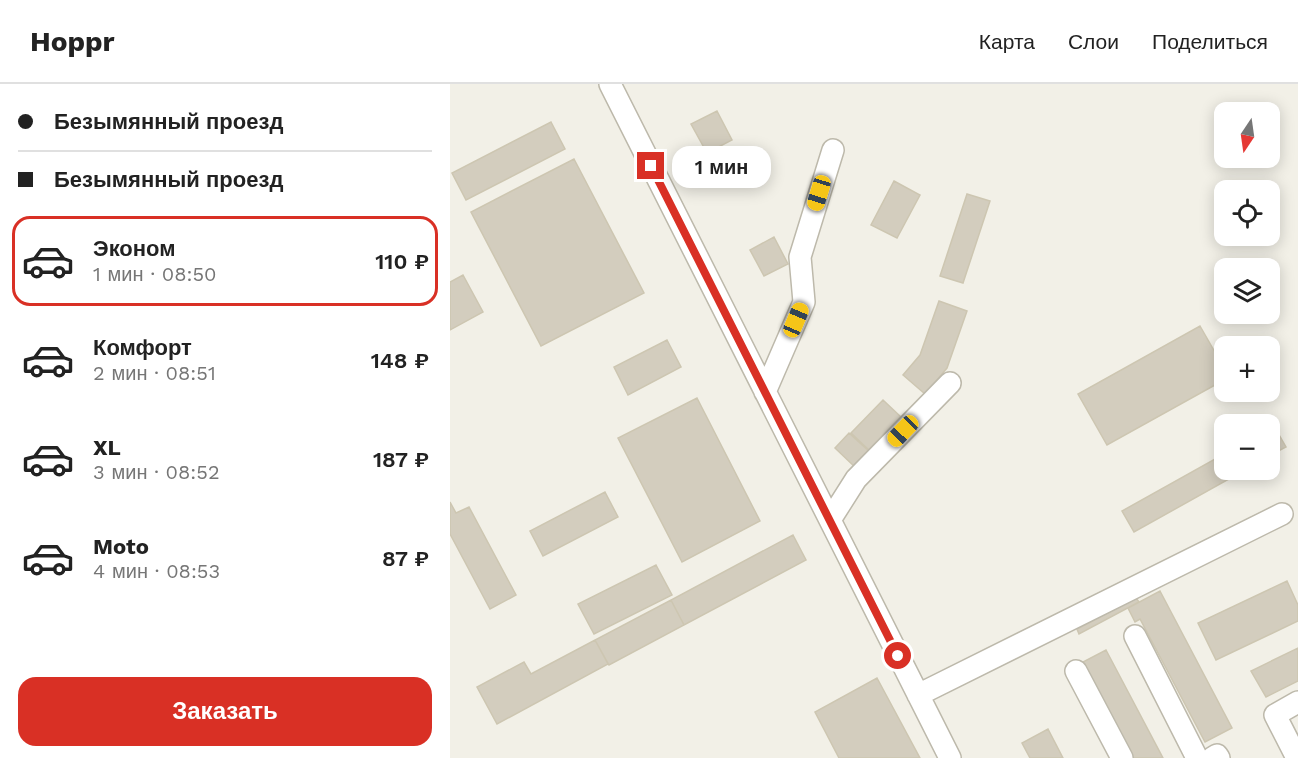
<!DOCTYPE html>
<html lang="ru">
<head>
<meta charset="utf-8">
<style>
  :root { --surface:#fff; --page:#f2f2f2; --text:#222; --muted:#767676; --line:#e0e0e0; --accent:#d93025 }
  body { margin:0; font-family:"Work Sans",sans-serif; background:var(--page); color:var(--text); height:100vh; display:flex; flex-direction:column; font-size:22px; white-space:nowrap }
  * { box-sizing:border-box; margin:0 }
  p { font-size:20px; color:var(--muted) }
  .icon { flex:none; width:33px; height:33px; fill:none; stroke:currentColor; stroke-width:2; stroke-linecap:round; stroke-linejoin:round }
  .map { position:relative; flex:1; overflow:hidden }
  .drawer { display:flex; flex-direction:column; background:var(--surface); width:450px }
  .drawer>* { flex:none }
  .hud { display:grid; align-content:center; height:132px; padding:0 18px; background:var(--surface) }
  .needle { width:39px; rotate:193deg }
  .buttons { position:absolute; left:764px; top:18px; display:grid; gap:12px }
  .buttons a { display:grid; place-items:center; width:66px; height:66px; border-radius:12px; background:var(--surface); box-shadow:0 3px 15px #0003; font-size:30px }
  .end { position:absolute; width:27px; height:27px; margin:-14px; border:8px solid #d93025; background:#fff; box-shadow:0 0 0 3px #fff }
  .from { border-radius:50% }
  .bubble { position:absolute; height:42px; border-radius:18px; background:var(--surface); box-shadow:0 3px 15px #0003; font-size:20px; font-weight:600; line-height:42px; text-align:center }
  .car { position:absolute; width:18px; height:36px; margin:-18px -9px; border-radius:8px; box-shadow:0 0 4px 2px #0007; background:linear-gradient(#f5c518 24%,#345 0 40%,#f5c518 0 76%,#345 0 86%,#f5c518 0) }
  .hud b { display:flex; align-items:center; gap:21px; height:57px; font-size:22px }
  .hud b+b { border-top:2px solid var(--line) }
  .hud i { width:15px; height:15px; background:var(--text) }
  ul { padding:0; list-style:none }
  li { display:flex; align-items:center; gap:18px; height:90px; margin:0 12px 9px; padding:0 6px; border:3px solid transparent; border-radius:18px }
  li div { flex:1 }
  li b { display:block; font-size:22px }
  li em { font-style:normal; font-weight:600 }
  li.active { border-color:var(--accent) }
  li>.icon { width:54px; height:54px; stroke-width:1.5 }
  .cta { display:flex; gap:12px; margin-top:auto; padding:12px 18px }
  .cta a { flex:1; height:69px; border-radius:18px; background:var(--accent); color:#fff; font-size:24px; font-weight:600; line-height:69px; text-align:center }
  header { display:flex; align-items:center; gap:36px; box-sizing:border-box; height:84px; padding:0 30px; background:var(--surface); border-bottom:2px solid var(--line) }
  header strong { font-size:28px }
  nav { display:flex; gap:33px; margin-inline-start:auto; font-size:21px }
  main { display:flex; flex:1; min-height:0 }
  .map>svg:first-child { display:block }
</style>
</head>
<body>
<header>
<strong>Hoppr</strong>
<nav><a>Карта</a><a>Слои</a><a>Поделиться</a></nav>
</header>
<main>
<section class="drawer">
<div class="hud">
<b><i class="from"></i>Безымянный проезд</b>
<b><i></i>Безымянный проезд</b>
</div>
<ul>
<li class="active"><svg class="icon" aria-label="car" viewBox="0 0 24 24"><path d="M5 17H2v-5l4-1 3-4h7l3 4 3 1v5h-3M9 17h6M6 11h13"/><circle cx="7" cy="17" r="2"/><circle cx="17" cy="17" r="2"/></svg><div><b>Эконом</b><p>1 мин · 08:50</p></div><em>110 ₽</em></li>
<li><svg class="icon" aria-label="car" viewBox="0 0 24 24"><path d="M5 17H2v-5l4-1 3-4h7l3 4 3 1v5h-3M9 17h6M6 11h13"/><circle cx="7" cy="17" r="2"/><circle cx="17" cy="17" r="2"/></svg><div><b>Комфорт</b><p>2 мин · 08:51</p></div><em>148 ₽</em></li>
<li><svg class="icon" aria-label="car" viewBox="0 0 24 24"><path d="M5 17H2v-5l4-1 3-4h7l3 4 3 1v5h-3M9 17h6M6 11h13"/><circle cx="7" cy="17" r="2"/><circle cx="17" cy="17" r="2"/></svg><div><b>XL</b><p>3 мин · 08:52</p></div><em>187 ₽</em></li>
<li><svg class="icon" aria-label="car" viewBox="0 0 24 24"><path d="M5 17H2v-5l4-1 3-4h7l3 4 3 1v5h-3M9 17h6M6 11h13"/><circle cx="7" cy="17" r="2"/><circle cx="17" cy="17" r="2"/></svg><div><b>Moto</b><p>4 мин · 08:53</p></div><em>87 ₽</em></li>
</ul>
<div class="cta"><a>Заказать</a></div>
</section>
<div class="map">
<svg width="848" height="674" viewBox="0 0 848 674">
  <rect width="100%" height="100%" fill="#f2f0e7"/>
  <path fill="#d3cdbe" stroke="#cdc6b1" stroke-width="1.5" d="M 267,27 L 282,56 L 257,69 L 241,40 Z
    M 101,38 L 115,65 L 16,116 L 2,89 Z
    M 124,75 L 194,209 L 91,262 L 21,128 Z
    M 444,97 L 470,111 L 447,154 L 421,141 Z
    M 517,110 L 540,117 L 513,199 L 490,192 Z
    M 324,153 L 338,180 L 314,192 L 300,166 Z
    M 13,191 L 33,228 L 0,246 L 0,198 Z
    M 489,217 L 517,227 L 497,284 L 475,310 L 453,291 L 470,271 Z
    M 750,242 L 774,284 L 774,296 L 657,361 L 628,310 Z
    M 217,256 L 231,283 L 178,311 L 164,283 Z
    M 247,314 L 310,437 L 232,478 L 168,354 Z
    M 433,316 L 451,333 L 420,367 L 401,349 Z
    M 824,342 L 836,363 L 819,372 L 819,344 Z
    M 399,349 L 422,370 L 407,385 L 385,364 Z
    M 774,370 L 774,386 L 795,386 L 684,448 L 672,427 Z
    M 155,408 L 168,433 L 93,472 L 80,447 Z
    M 0,418 L 6,429 L 19,423 L 66,511 L 40,525 L 0,450 Z
    M 343,451 L 356,476 L 234,541 L 221,516 Z
    M 206,481 L 222,511 L 144,550 L 128,520 Z
    M 837,497 L 848,521 L 848,537 L 766,576 L 748,539 Z
    M 710,507 L 782,644 L 755,658 L 690,535 L 685,538 L 678,524 Z
    M 686,514 L 689,518 L 629,550 L 627,545 Z
    M 221,516 L 234,541 L 159,581 L 145,556 Z
    M 145,556 L 158,580 L 47,640 L 27,603 L 74,578 L 81,590 Z
    M 848,564 L 848,597 L 816,613 L 801,587 Z
    M 656,566 L 713,674 L 681,674 L 631,579 Z
    M 427,594 L 470,674 L 389,674 L 365,628 Z
    M 598,645 L 613,674 L 580,674 L 572,659 Z"/>
  <g fill="none" stroke-linecap="round" stroke-linejoin="round">
    <g stroke="#bdb9ab" stroke-width="24">
      <path id="minor" d="M 160,0 L 500,674
        M 315,308 L 354,218 L 350,173 L 383,66
        M 380,436 L 406,395 L 500,299
        M 685,552 L 747,674
        M 626,587 L 672,674
        M 468,611 L 832,430
        M 762,674 L 767,671 L 769,674
        M 847,674 L 825,631 L 848,618"/>
    </g>
    <use href="#minor" stroke="#fff" stroke-width="21"/>
  </g>
  <g fill="none" stroke-linecap="round" stroke-linejoin="round">
    <path stroke="#d93025" stroke-width="8" d="M 201,82 L 448,572"/>
  </g>
</svg>
<div class="buttons">
<a><svg class="needle" viewBox="-14 -14 28 28"><path d="M0-13l5 13h-10z" fill="#e53935"/><path d="M0 13l5-13h-10z" fill="#767676"/></svg></a>
<a><svg class="icon" aria-label="locate" viewBox="0 0 24 24"><circle cx="12" cy="12" r="6"/><path d="M12 2v4M12 18v4M2 12h4M18 12h4"/></svg></a>
<a><svg class="icon" aria-label="layers" viewBox="0 0 24 24"><path d="M12 4l9 5-9 5-9-5zM3 14l9 5 9-5"/></svg></a>
<a>+</a>
<a>−</a>
</div>
<i class="end from" style="left:448px;top:572px"></i>
<i class="end" style="left:201px;top:82px"></i>
<div class="bubble" style="left:222px;top:62px;width:99px">1 мин</div>
<i class="car" style="left:369px;top:109px;rotate:197deg"></i>
<i class="car" style="left:346px;top:236px;rotate:23deg"></i>
<i class="car" style="left:453px;top:347px;rotate:224deg"></i>
</div>
</main>
</body>
</html>
